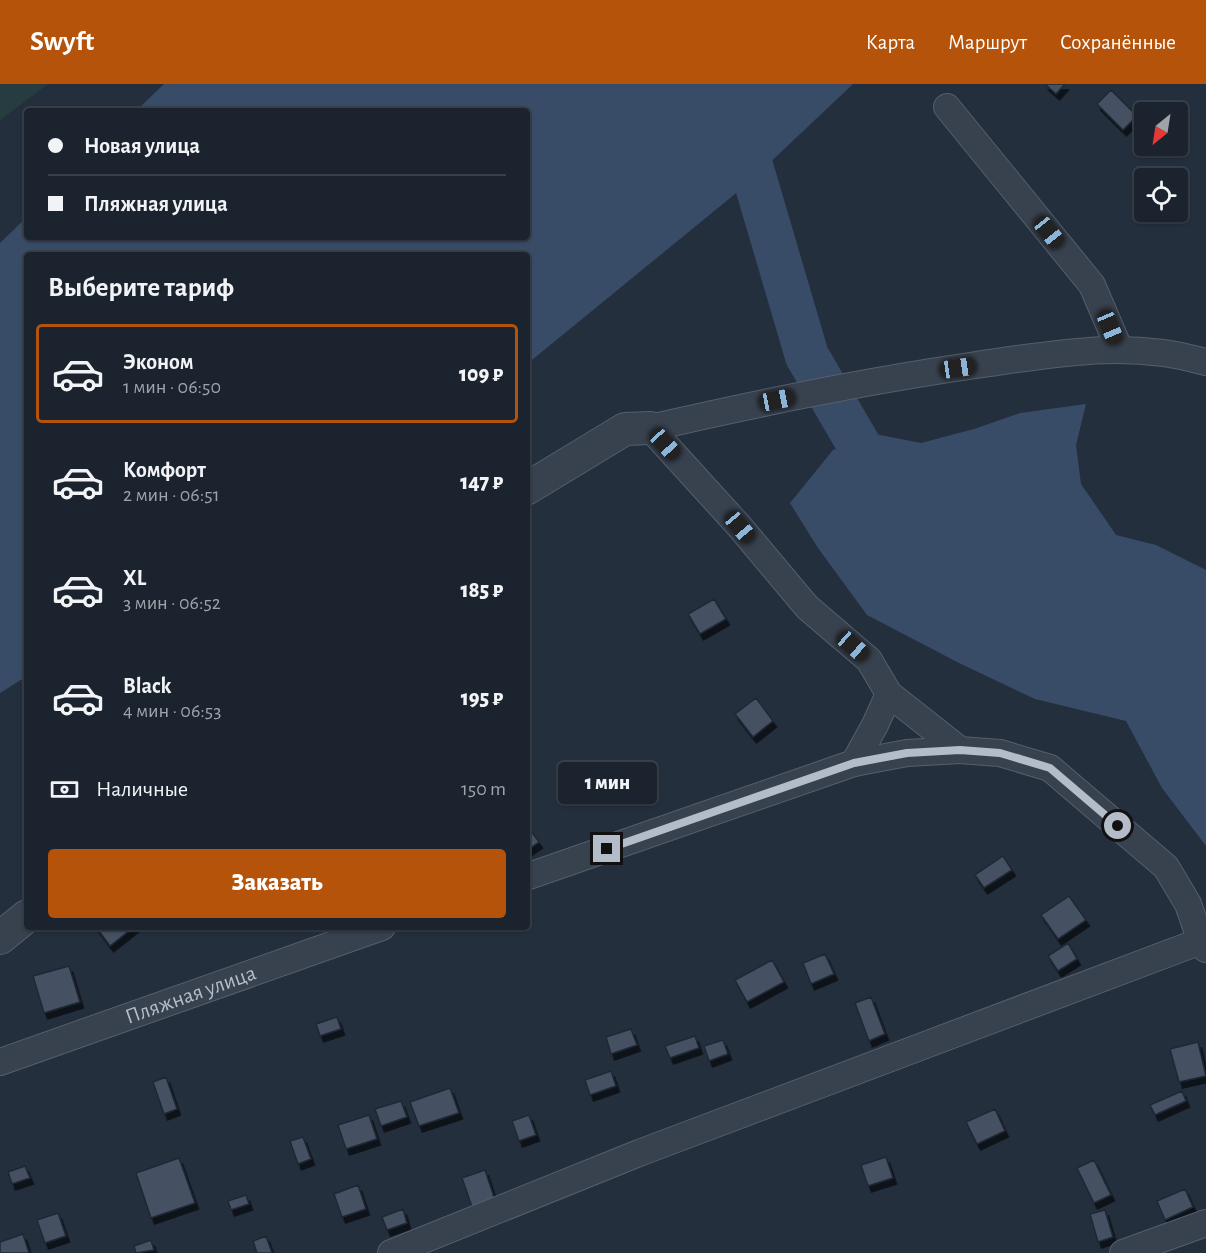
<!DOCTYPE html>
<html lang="ru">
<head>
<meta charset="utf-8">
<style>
  :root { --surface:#1b232e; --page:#242b36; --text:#f1f3f6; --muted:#a0a4aa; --line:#39404a; --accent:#b45309 }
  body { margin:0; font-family:"Alegreya Sans",sans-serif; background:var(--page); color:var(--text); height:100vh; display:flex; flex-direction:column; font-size:22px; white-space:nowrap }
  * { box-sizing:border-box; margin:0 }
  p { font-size:20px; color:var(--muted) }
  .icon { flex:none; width:33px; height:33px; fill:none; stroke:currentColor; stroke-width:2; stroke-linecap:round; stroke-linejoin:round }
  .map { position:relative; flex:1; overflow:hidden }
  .sheet { position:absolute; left:24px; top:168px; width:506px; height:678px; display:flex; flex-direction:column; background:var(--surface); border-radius:6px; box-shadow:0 2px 4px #0004,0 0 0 2px var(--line) }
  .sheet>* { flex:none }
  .guide { position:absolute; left:24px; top:24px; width:506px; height:132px; border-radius:6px; box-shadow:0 2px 4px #0004,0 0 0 2px var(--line); display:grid; align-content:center; height:132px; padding:0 24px; background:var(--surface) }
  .needle { width:39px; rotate:210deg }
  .controls { position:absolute; left:1134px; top:18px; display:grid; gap:12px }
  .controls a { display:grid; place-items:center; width:54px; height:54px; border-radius:6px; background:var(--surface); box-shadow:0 2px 4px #0004,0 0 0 2px var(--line); font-size:30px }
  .end { position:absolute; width:27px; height:27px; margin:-14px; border:8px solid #b4bcc9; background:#111; box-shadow:0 0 0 3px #111 }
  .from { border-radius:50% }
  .bubble { position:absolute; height:42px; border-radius:6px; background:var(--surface); box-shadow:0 2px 4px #0004,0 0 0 2px var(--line); font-size:20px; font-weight:800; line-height:42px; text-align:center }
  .car { position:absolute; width:18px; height:36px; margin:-18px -9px; border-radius:8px; box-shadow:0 0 4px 2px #0007; background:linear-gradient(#222 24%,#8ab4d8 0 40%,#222 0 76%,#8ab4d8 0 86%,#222 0) }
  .guide b { display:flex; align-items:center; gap:21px; height:57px; font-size:22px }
  .guide b+b { border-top:2px solid var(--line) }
  .guide i { width:15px; height:15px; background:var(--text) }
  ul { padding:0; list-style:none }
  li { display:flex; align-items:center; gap:18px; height:99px; margin:0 12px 9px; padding:0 12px; border:3px solid transparent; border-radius:6px }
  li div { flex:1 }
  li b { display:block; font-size:22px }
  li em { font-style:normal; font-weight:800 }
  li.current { border-color:var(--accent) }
  li>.icon { width:54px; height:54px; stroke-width:1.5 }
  h2 { padding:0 24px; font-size:27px; line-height:72px }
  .pay { display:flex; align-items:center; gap:15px; height:66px; padding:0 24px; font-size:22px }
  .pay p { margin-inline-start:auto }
  .action { display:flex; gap:12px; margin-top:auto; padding:12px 24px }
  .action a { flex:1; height:69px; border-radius:6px; background:var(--accent); color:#fff; font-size:24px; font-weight:800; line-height:69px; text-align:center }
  header { display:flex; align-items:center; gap:36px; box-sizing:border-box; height:84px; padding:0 30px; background:var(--accent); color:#fff }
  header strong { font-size:28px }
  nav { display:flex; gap:33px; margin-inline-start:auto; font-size:21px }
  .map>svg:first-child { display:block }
</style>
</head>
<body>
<header>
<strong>Swyft</strong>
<nav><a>Карта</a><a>Маршрут</a><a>Сохранённые</a></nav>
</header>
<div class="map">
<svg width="1206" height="1169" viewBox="0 0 1206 1169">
  <defs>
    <filter id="shadow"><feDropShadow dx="3.5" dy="6" stdDeviation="0" flood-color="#0009"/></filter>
  </defs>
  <rect width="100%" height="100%" fill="#242f3e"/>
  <path fill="#263c3f" d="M 0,0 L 48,0 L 0,36 Z"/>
  <path fill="#394c67" d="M 164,0 L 853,0 L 746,101 L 527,280 L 526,171 L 27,171 L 27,592 L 0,609 L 0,159 L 27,133 L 27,153 L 526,153 L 526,27 L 136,27 Z
    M 1086,320 L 1076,361 L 1081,400 L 1116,451 L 1156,461 L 1206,486 L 1206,762 L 1162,704 L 1126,637 L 1035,615 L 961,580 L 867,531 L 818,464 L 790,419 L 833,366 L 875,350 L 921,359 L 974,345 L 1020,329 Z"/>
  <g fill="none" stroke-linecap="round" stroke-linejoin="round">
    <path stroke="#394c67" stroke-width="44" d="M 727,0 L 807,272 L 873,385 L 895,402"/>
  </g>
  <path fill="#455162" stroke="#1f2835" stroke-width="1.5" filter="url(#shadow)" d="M 1045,0 L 1065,0 L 1056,10 Z
    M 1111,6 L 1137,32 L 1123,46 L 1097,20 Z
    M 714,515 L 726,535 L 700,550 L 688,530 Z
    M 756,614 L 773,637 L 753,653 L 735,630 Z
    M 531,747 L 539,758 L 526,767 L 526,750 Z
    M 1003,772 L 1012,786 L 984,804 L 975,791 Z
    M 1069,812 L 1086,836 L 1058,855 L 1041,831 Z
    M 96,843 L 134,843 L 110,862 Z
    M 1068,859 L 1077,875 L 1058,887 L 1048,872 Z
    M 825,870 L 834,890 L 811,900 L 803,879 Z
    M 772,876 L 784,898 L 747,918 L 735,896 Z
    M 69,882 L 80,918 L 44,929 L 33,892 Z
    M 871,913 L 885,950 L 869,957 L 855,919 Z
    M 337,933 L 341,945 L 320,952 L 316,940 Z
    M 631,945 L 637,961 L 611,970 L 606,953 Z
    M 695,952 L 699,964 L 670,974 L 665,962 Z
    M 723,956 L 728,970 L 709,977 L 704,962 Z
    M 1198,958 L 1206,992 L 1179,998 L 1170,965 Z
    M 611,987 L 616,1002 L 590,1011 L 585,996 Z
    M 166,993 L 177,1025 L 164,1030 L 153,998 Z
    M 450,1004 L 459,1029 L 419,1042 L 410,1018 Z
    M 1182,1007 L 1186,1017 L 1155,1031 L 1150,1021 Z
    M 401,1017 L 407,1033 L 381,1042 L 375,1025 Z
    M 995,1025 L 1005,1047 L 977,1060 L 966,1038 Z
    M 369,1031 L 377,1055 L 346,1065 L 338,1041 Z
    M 529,1031 L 536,1051 L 519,1057 L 512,1037 Z
    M 303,1053 L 311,1075 L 298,1080 L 290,1057 Z
    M 886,1073 L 893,1094 L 868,1102 L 861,1081 Z
    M 179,1074 L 195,1119 L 151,1134 L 136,1089 Z
    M 1094,1076 L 1111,1111 L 1094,1119 L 1077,1084 Z
    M 25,1082 L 30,1094 L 12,1100 L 8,1088 Z
    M 485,1086 L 495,1116 L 472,1123 L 462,1094 Z
    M 358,1101 L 366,1125 L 342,1133 L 334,1110 Z
    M 1185,1105 L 1193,1123 L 1165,1136 L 1157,1117 Z
    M 246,1111 L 249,1120 L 231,1126 L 228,1117 Z
    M 403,1125 L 407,1139 L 387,1146 L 382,1133 Z
    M 1105,1126 L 1113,1153 L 1098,1158 L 1090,1130 Z
    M 58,1129 L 66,1152 L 45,1159 L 37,1136 Z
    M 23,1150 L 29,1169 L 0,1169 L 0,1158 Z
    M 266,1152 L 272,1169 L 257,1169 L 253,1157 Z
    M 151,1156 L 154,1166 L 136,1169 L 134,1162 Z"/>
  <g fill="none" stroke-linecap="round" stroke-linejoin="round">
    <g stroke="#565f6c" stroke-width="28">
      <g id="minor">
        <path d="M 947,23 L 1092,201 L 1119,264"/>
        <path d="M 1206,278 C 1128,255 1054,270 976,281 C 866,297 758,319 650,344 L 740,443 L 807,523 L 869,576 L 889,610 L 960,666 L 1000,669 L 1050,684 L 1166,783 L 1188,820 L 1201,857 L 1206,865"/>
        <path d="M 854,679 L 907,669 L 960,666"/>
        <path d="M 526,793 L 854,679 L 875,641 L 889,610"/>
        <path id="s1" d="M 0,978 L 382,843"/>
        <path d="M 391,1169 L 639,1069 L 1201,857"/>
        <path d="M 1123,1169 L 1206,1139"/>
      </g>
    </g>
    <g stroke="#565f6c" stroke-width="34">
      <path id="tertiary" d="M 526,405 L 625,345 L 650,344
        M 0,854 L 27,832"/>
    </g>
    <use href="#minor" stroke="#38414e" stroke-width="26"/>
    <use href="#tertiary" stroke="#38414e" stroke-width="32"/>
  </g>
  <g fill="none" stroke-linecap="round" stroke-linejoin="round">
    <path stroke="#b4bcc9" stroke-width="8" d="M 607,765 L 854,679 L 907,669 L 960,666 L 1000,669 L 1050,684 L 1118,742"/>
  </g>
  <g text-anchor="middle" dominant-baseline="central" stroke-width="6" stroke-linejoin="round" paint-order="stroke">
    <g font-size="22" fill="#b4bcc9" stroke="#1d2633">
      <text stroke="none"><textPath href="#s1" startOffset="202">Пляжная улица</textPath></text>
    </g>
  </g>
</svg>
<div class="controls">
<a><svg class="needle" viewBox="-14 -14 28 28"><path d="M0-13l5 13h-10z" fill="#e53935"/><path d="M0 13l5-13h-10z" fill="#a0a4aa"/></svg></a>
<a><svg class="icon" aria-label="locate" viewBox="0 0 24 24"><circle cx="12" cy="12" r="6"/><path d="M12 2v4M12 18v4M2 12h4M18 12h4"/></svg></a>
</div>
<i class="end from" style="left:1118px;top:742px"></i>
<i class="end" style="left:607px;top:765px"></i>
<div class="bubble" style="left:558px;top:678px;width:99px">1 мин</div>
<i class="car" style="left:1049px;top:148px;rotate:141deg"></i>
<i class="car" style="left:1110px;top:243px;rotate:157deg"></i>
<i class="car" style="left:958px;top:284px;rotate:82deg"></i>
<i class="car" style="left:777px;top:316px;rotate:79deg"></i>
<i class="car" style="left:665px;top:360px;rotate:138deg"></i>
<i class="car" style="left:740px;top:443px;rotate:140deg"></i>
<i class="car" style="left:853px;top:562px;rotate:131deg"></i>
<div class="guide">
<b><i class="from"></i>Новая улица</b>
<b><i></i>Пляжная улица</b>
</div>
<section class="sheet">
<h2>Выберите тариф</h2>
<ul>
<li class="current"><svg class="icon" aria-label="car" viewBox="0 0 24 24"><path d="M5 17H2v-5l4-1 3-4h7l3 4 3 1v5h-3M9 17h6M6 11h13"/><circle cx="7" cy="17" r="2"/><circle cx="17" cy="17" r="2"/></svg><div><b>Эконом</b><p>1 мин · 06:50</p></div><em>109 ₽</em></li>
<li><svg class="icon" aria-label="car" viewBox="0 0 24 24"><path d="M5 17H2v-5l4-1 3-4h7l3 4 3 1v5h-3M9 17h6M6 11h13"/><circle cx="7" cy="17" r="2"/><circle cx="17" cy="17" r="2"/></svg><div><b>Комфорт</b><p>2 мин · 06:51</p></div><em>147 ₽</em></li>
<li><svg class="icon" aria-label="car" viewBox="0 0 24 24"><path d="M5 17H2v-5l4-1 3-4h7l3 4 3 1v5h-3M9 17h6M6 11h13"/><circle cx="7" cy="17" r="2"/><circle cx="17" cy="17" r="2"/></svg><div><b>XL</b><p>3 мин · 06:52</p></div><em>185 ₽</em></li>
<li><svg class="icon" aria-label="car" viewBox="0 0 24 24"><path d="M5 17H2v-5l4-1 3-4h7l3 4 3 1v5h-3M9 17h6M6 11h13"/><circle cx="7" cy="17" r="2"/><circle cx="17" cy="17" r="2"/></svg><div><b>Black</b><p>4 мин · 06:53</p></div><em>195 ₽</em></li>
</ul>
<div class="pay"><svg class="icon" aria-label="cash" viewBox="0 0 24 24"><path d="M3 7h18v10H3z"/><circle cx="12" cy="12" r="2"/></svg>Наличные<p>150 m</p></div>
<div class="action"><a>Заказать</a></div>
</section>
</div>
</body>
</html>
